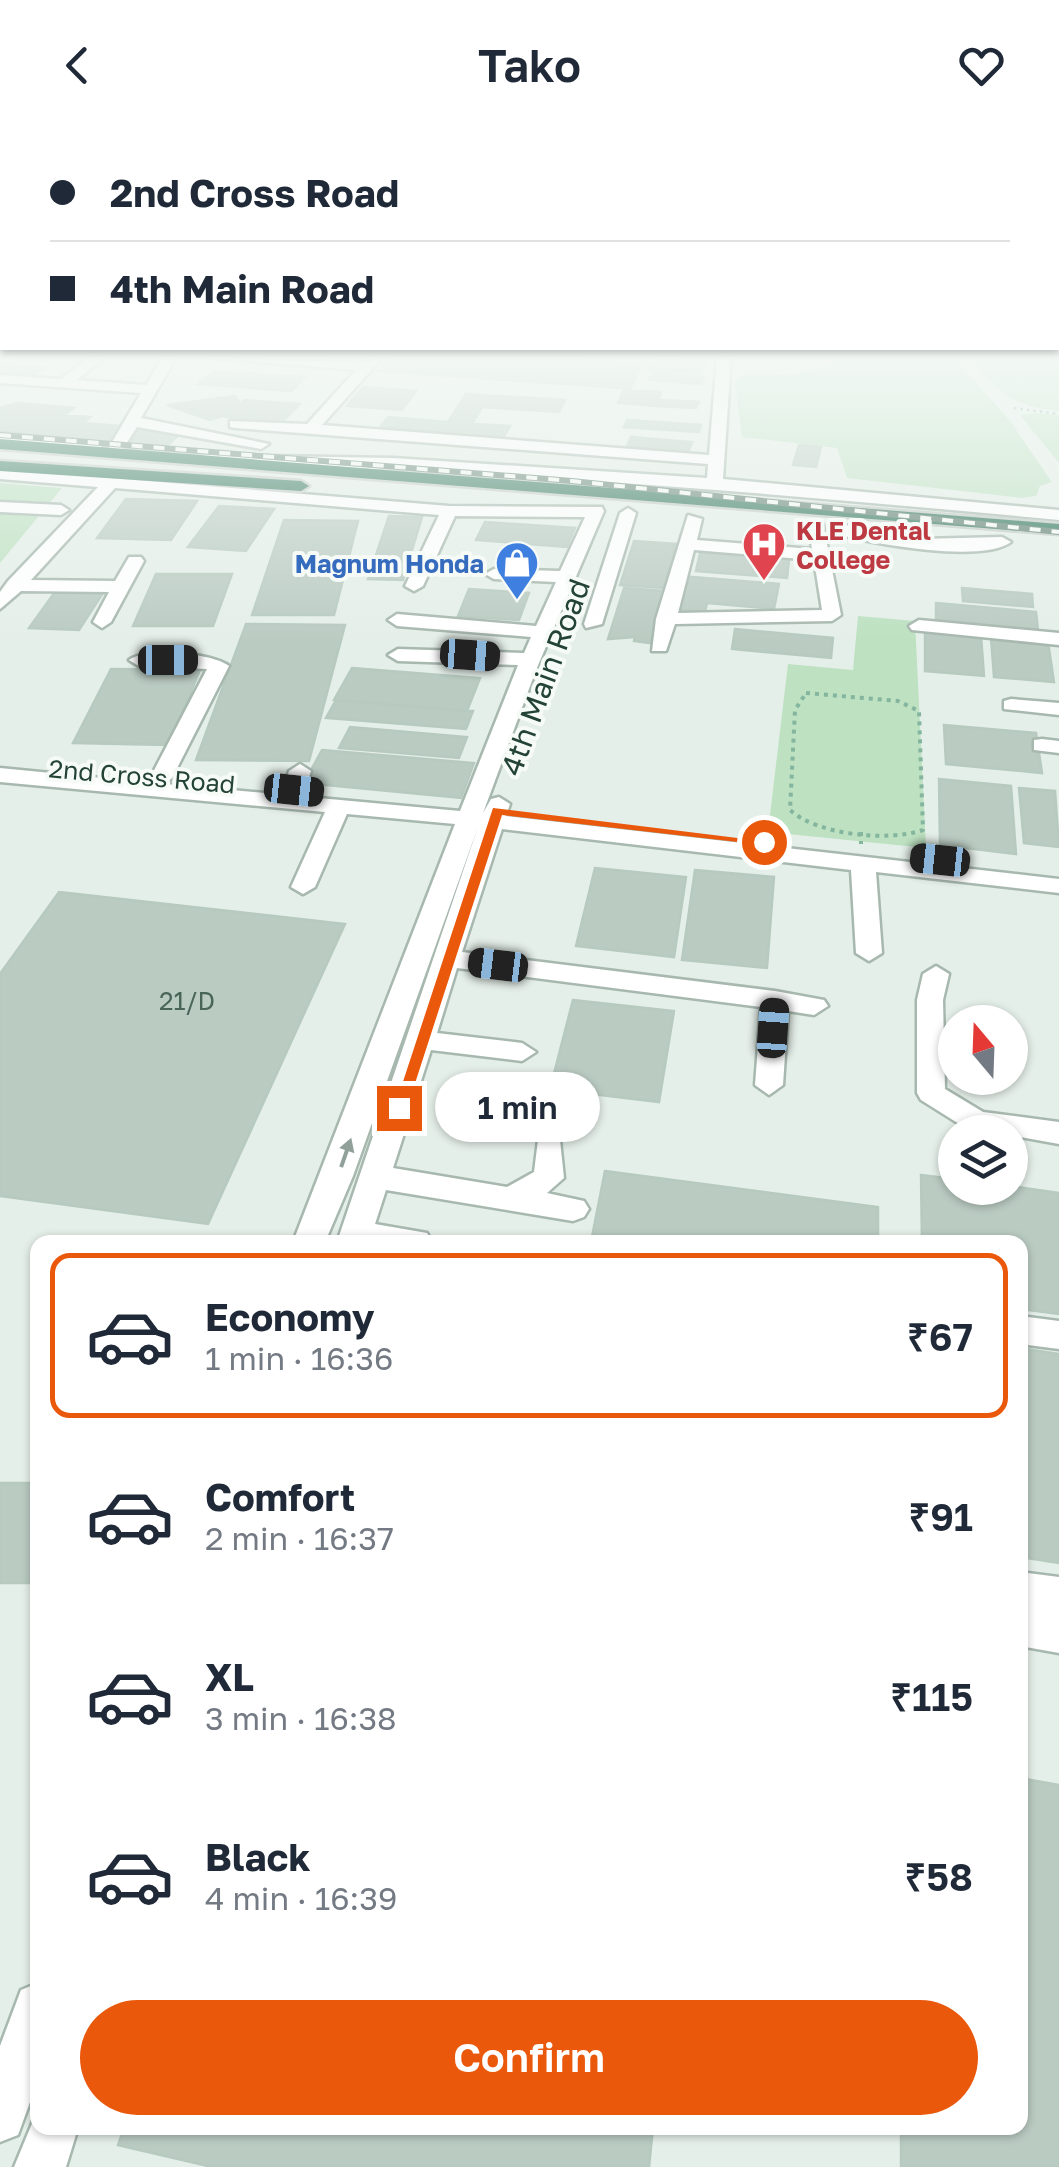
<!DOCTYPE html>
<html lang="en">
<head>
<meta charset="utf-8">
<style>
  :root { --surface:#fff; --page:#f2f2f3; --text:#1f2937; --muted:#747a83; --line:#e0e1e3; --accent:#ea580c }
  body { margin:0; font-family:"Golos Text",sans-serif; background:var(--page); color:var(--text); height:100vh; display:flex; flex-direction:column; font-size:38px; white-space:nowrap }
  * { box-sizing:border-box; margin:0 }
  p { font-size:32px; color:var(--muted) }
  .icon { flex:none; width:55px; height:55px; fill:none; stroke:currentColor; stroke-width:2; stroke-linecap:round; stroke-linejoin:round }
  .map { position:relative; flex:1; overflow:hidden }
  .panel { position:absolute; left:30px; top:1105px; width:998px; height:900px; display:flex; flex-direction:column; background:var(--surface); border-radius:20px; box-shadow:0 2px 8px #0004 }
  .panel>* { flex:none }
  .top-card { position:absolute; left:0px; top:0px; width:1060px; height:220px; box-shadow:0 2px 8px #0004; display:grid; align-content:center; height:220px; padding:0 50px; background:var(--surface) }
  .needle { width:65px; rotate:341deg }
  .buttons { position:absolute; left:938px; top:875px; display:grid; gap:20px }
  .buttons a { display:grid; place-items:center; width:90px; height:90px; border-radius:50%; background:var(--surface); box-shadow:0 2px 8px #0004; font-size:50px }
  .end { position:absolute; width:45px; height:45px; margin:-22px; border:12px solid #ea580c; background:#fff; box-shadow:0 0 0 5px #fff }
  .from { border-radius:50% }
  .bubble { position:absolute; height:70px; border-radius:35px; background:var(--surface); box-shadow:0 2px 8px #0004; font-size:32px; font-weight:600; line-height:70px; text-align:center }
  .car { position:absolute; width:30px; height:60px; margin:-30px -15px; border-radius:12px; box-shadow:0 0 8px 2px #0007; background:linear-gradient(#222 24%,#8ab4d8 0 40%,#222 0 76%,#8ab4d8 0 86%,#222 0) }
  .top-card b { display:flex; align-items:center; gap:35px; height:95px; font-size:38px }
  .top-card b+b { border-top:2px solid var(--line) }
  .top-card i { width:25px; height:25px; background:var(--text) }
  ul { padding:18px 0 0; list-style:none }
  li { display:flex; align-items:center; gap:30px; height:165px; margin:0 20px 15px; padding:0 30px; border:5px solid transparent; border-radius:20px }
  li div { flex:1 }
  li b { display:block; font-size:38px }
  li em { font-style:normal; font-weight:600 }
  li.current { border-color:var(--accent) }
  li>.icon { width:90px; height:90px; stroke-width:1.5 }
  .action { display:flex; gap:20px; margin-top:auto; padding:20px 50px }
  .action a { flex:1; height:115px; border-radius:60px; background:var(--accent); color:#fff; font-size:40px; font-weight:600; line-height:115px; text-align:center }
  header { display:flex; justify-content:space-between; align-items:center; height:130px; padding:0 50px; background:var(--surface); font-size:45px; font-weight:600 }
  .map>svg:first-child { display:block }
</style>
</head>
<body>
<header><svg class="icon" aria-label="back" viewBox="0 0 24 24"><path d="M15 5l-7 7 7 7"/></svg>Tako<svg class="icon" aria-label="heart" viewBox="0 0 24 24"><path d="M12 20l-8-8c-3-5 5-10 8-4 3-6 11-1 8 4z"/></svg></header>
<div class="map">
<svg width="1059" height="2037" viewBox="0 0 1059 2037">
  <rect width="100%" height="100%" fill="#e5efe9"/>
  <path fill="#bde1c1" d="M 843,228 L 954,228 L 1010,291 L 1052,352 L 1040,356 L 1036,366 L 1022,368 L 847,348 L 837,318 L 742,307 L 735,253 L 742,245 C 780,246 809,246 843,228 Z
    M 969,228 L 1059,228 L 1059,281 C 1010,276 1001,263 969,228 Z
    M 1037,283 L 1059,285 L 1059,333 L 1020,285 Z
    M 0,353 L 62,358 L 0,433 Z
    M 858,486 L 915,491 L 926,718 L 768,702 L 788,534 L 853,540 Z"/>
  <path fill="#bacbc2" stroke="#b7cabf" stroke-width="2.5" d="M 390,228 L 555,228 L 592,231 L 579,255 L 378,241 Z
    M 652,229 L 705,232 L 701,243 L 647,240 Z
    M 592,231 L 642,234 L 630,259 L 579,255 Z
    M 0,234 L 44,238 L 29,247 L 0,245 Z
    M 214,241 L 305,247 L 291,261 L 198,254 Z
    M 652,243 L 704,247 L 701,254 L 649,250 Z
    M 363,257 L 416,261 L 402,280 L 347,276 Z
    M 624,260 L 661,262 L 656,276 L 618,273 Z
    M 466,264 L 565,270 L 559,282 L 482,277 L 472,294 L 510,296 L 503,308 L 379,299 L 388,287 L 448,292 Z
    M 235,266 L 240,274 L 244,270 L 300,274 L 283,291 L 226,287 L 229,284 L 210,290 L 167,275 Z
    M 659,270 L 699,272 L 696,278 L 656,276 Z
    M 17,273 L 74,278 L 64,285 L 90,287 L 83,293 L 183,301 L 161,321 L 0,308 L 0,278 Z
    M 627,290 L 701,295 L 699,302 L 624,297 Z
    M 631,307 L 692,312 L 689,320 L 627,316 Z
    M 799,315 L 821,317 L 816,337 L 793,335 Z
    M 126,369 L 197,371 L 171,410 L 97,408 Z
    M 219,376 L 274,379 L 246,421 L 188,417 Z
    M 389,386 L 422,387 L 403,450 L 368,449 Z
    M 284,390 L 358,391 L 334,485 L 252,485 Z
    M 485,392 L 575,398 L 567,417 L 476,410 Z
    M 634,411 L 676,414 L 664,458 L 620,455 Z
    M 700,423 L 789,430 L 787,448 L 696,441 Z
    M 156,444 L 232,444 L 213,496 L 133,496 Z
    M 680,446 L 779,454 L 774,479 L 707,473 L 705,482 L 670,479 Z
    M 624,458 L 664,461 L 650,513 L 634,511 L 635,507 L 608,509 Z
    M 962,458 L 1032,464 L 1033,477 L 963,471 Z
    M 57,459 L 105,460 L 79,500 L 29,498 Z
    M 469,459 L 529,463 L 519,490 L 458,486 Z
    M 936,473 L 1036,482 L 1038,500 L 936,492 Z
    M 246,494 L 345,495 L 309,631 L 196,630 Z
    M 735,499 L 833,508 L 831,528 L 732,519 Z
    M 925,501 L 981,506 L 984,546 L 925,541 Z
    M 991,507 L 1048,512 L 1054,552 L 994,547 Z
    M 352,538 L 480,548 L 467,581 L 334,570 Z
    M 111,539 L 200,540 L 169,615 L 73,613 Z
    M 336,570 L 467,581 L 473,581 L 466,599 L 326,588 Z
    M 944,595 L 1036,603 L 1042,643 L 946,634 Z
    M 350,597 L 467,607 L 459,628 L 339,618 Z
    M 322,620 L 474,633 L 461,668 L 304,653 Z
    M 939,649 L 1011,656 L 1016,724 L 940,715 Z
    M 1019,658 L 1055,661 L 1059,717 L 1024,713 Z
    M 595,738 L 686,747 L 674,827 L 576,816 Z
    M 695,740 L 774,747 L 767,838 L 682,830 Z
    M 59,762 L 345,794 L 208,1094 L 0,1066 L 0,844 Z
    M 573,870 L 674,881 L 659,972 L 550,959 Z
    M 605,1041 L 878,1077 L 878,1112 L 591,1112 Z
    M 921,1045 L 955,1049 L 955,1058 L 1010,1056 L 1059,1063 L 1059,1184 L 1020,1179 L 1020,1112 L 922,1112 Z
    M 1020,1218 L 1059,1224 L 1059,1433 L 1020,1427 Z
    M 0,1353 L 38,1353 L 38,1453 L 0,1453 Z
    M 1020,1648 L 1059,1655 L 1059,2037 L 901,2037 L 901,1998 L 1020,1998 Z
    M 124,1998 L 653,1998 L 649,2037 L 212,2037 L 118,2015 Z"/>
  <g fill="none" stroke-linecap="round" stroke-linejoin="round">
    <g stroke="#a7b8af" stroke-width="5">
      <path id="minor" d="M 88,228 L 104,228 L 77,250 L 146,255 L 162,228 L 176,228 L 141,288 L 269,314 L 261,319 L 137,297 L 121,322 L 116,324 L 108,319 L 141,263 L 0,253 L 0,245 L 61,249 Z
        M 212,228 L 363,233 L 382,228 L 322,295 L 709,325 L 717,228 L 731,228 L 723,349 L 1059,380 L 1059,390 C 776,363 493,340 209,333 L 204,331 L 204,325 L 393,328 L 707,348 L 708,334 L 235,298 L 230,297 L 230,291 L 307,294 L 356,240 Z
        M 0,303 L 94,312 L 102,317 L 94,322 L 0,313 Z
        M 0,339 L 449,376 L 602,377 L 604,381 L 536,540 L 483,683 L 491,669 L 499,667 L 510,674 L 506,686 L 1059,749 L 1059,763 L 876,742 L 882,823 L 869,831 L 856,823 L 851,740 L 502,699 L 462,822 L 775,861 L 824,870 L 828,876 L 814,885 L 788,881 L 783,955 L 769,965 L 755,955 L 761,877 L 457,838 L 437,903 L 522,913 L 536,922 L 522,931 L 431,920 L 393,1038 L 507,1057 L 534,1042 L 538,1010 L 560,1010 L 564,1048 L 547,1063 L 584,1071 L 589,1079 L 584,1087 L 573,1091 L 386,1060 L 375,1094 L 427,1103 L 432,1112 L 337,1112 L 478,697 L 353,1046 L 325,1112 L 293,1112 L 455,694 L 347,684 L 315,757 L 303,764 L 291,757 L 325,682 L 0,652 L 0,638 L 153,653 L 150,648 L 207,539 L 139,536 L 129,530 C 145,517 213,523 229,536 L 172,648 L 165,654 L 287,665 L 283,660 L 289,641 L 300,634 L 311,641 L 305,660 L 297,666 L 460,681 L 518,535 L 398,531 L 388,525 L 398,519 L 524,523 L 531,507 L 397,496 L 388,490 L 397,484 L 536,496 L 556,452 L 494,449 L 485,444 L 494,439 L 560,441 L 585,387 L 455,386 L 423,456 L 414,461 L 405,456 L 439,385 L 115,358 L 31,450 L 115,451 L 129,427 L 141,427 L 144,431 L 111,492 L 102,498 L 93,492 L 109,462 L 21,461 L 0,479 L 0,462 L 8,451 L 98,357 L 0,349 Z
        M 0,372 L 61,375 L 69,380 L 61,385 L 0,382 Z
        M 628,378 L 636,383 L 602,494 L 586,498 L 584,494 L 620,383 Z
        M 688,385 L 702,389 L 697,410 L 812,419 L 809,398 L 823,394 L 841,485 L 832,491 L 675,494 L 666,521 L 652,521 L 656,489 ZM 694,420 L 814,430 L 822,480 L 678,483 Z
        M 839,394 L 920,409 L 1002,407 L 1011,412 C 981,434 869,413 833,403 L 831,399 Z
        M 919,490 L 1059,503 L 1059,515 L 912,500 L 909,496 Z
        M 1011,569 L 1059,573 L 1059,585 L 1004,579 L 1004,571 Z
        M 1042,609 L 1059,611 L 1059,623 L 1034,620 L 1034,610 Z
        M 936,836 L 949,844 L 943,870 L 945,959 L 983,982 L 1059,992 L 1059,1014 L 964,997 L 921,970 L 917,963 L 917,870 L 923,844 Z
        M 1020,1186 L 1059,1191 L 1059,1219 L 1020,1214 Z
        M 1020,1442 L 1059,1447 L 1059,1523 L 1020,1516 Z
        M 38,1853 L 38,1950 L 18,2005 L 0,2012 L 0,1916 L 21,1860 Z
        M 38,1979 L 38,1998 L 78,1998 L 66,2037 L 14,2037 Z"/>
    </g>
    <g stroke="#c1cac6" stroke-width="5">
      <path id="highway" d="M 0,309 L 1059,394 L 1059,404 L 0,319 Z
        M 0,331 L 301,351 L 309,356 L 301,361 L 0,341 Z"/>
    </g>
    <path stroke="#84b59e" stroke-width="2.5" stroke-dasharray="2.5 4" stroke-linecap="butt" d="M 1014,278 L 1059,284"/>
    <path stroke="#84b59e" stroke-width="4" stroke-dasharray="4 5" stroke-linecap="butt" d="M 806,563 L 898,571 L 919,581 L 923,700 C 888,712 817,705 790,680 L 795,580 Z
      M 861,702 L 861,714"/>
    <use href="#minor" fill="#fff" fill-rule="evenodd"/>
    <use href="#highway" fill="#2c7259" fill-rule="evenodd"/>
    <g stroke="#5e7e70" stroke-width="6">
      <path id="rail" d="M 0,305 L 572,351 L 1059,402"/>
    </g>
    <use href="#rail" stroke="#f7fbf8" stroke-width="4" stroke-dasharray="11" stroke-linecap="butt"/>
  </g>
  <defs><path id="oneway-solid" d="M-6-.8H1V-3.2L6.5 0L1 3.2V.8H-6Z" transform="scale(2.5)"/></defs>
  <use fill="#91a19a" href="#oneway-solid" transform="translate(346 1023) rotate(-71)"/>
  <linearGradient id="sky" x2="0" y2="1"><stop stop-color="#83c2e1"/><stop offset="0.44" stop-color="#f3f8f5"/><stop offset="1" stop-color="#f3f8f5" stop-opacity="0"/></linearGradient>
  <rect width="1059" height="513" fill="url(#sky)"/>
  <path fill="#ea580c" d="M 493,678 L 771,712 L 764,715 L 502,685 L 407,978 L 393,982 Z"/>
  <defs>
    <g id="hospital-pin" transform="scale(2.25)"><path d="M0 17L-7.5 6A9.5 9.5 0 1 1 7.5 6Z" fill="#e0444e" stroke="#f7fbf8"/><path d="M-5-5h3v3.5h4V-5h3V5h-3V1.5h-4V5h-3Z" fill="#fff"/></g>
    <g id="shop-pin" transform="scale(2.25)"><path d="M0 17L-7.5 6A9.5 9.5 0 1 1 7.5 6Z" fill="#3f7fe0" stroke="#f7fbf8"/><path d="M-5-2.5h2.3a2.7 3.5 0 0 1 5.4 0H5L5.5 6h-11ZM-1.5-2.5h3a1.5 2.3 0 0 0-3 0Z" fill="#fff"/></g>
  </defs>
  <g fill-rule="evenodd">
    <use href="#hospital-pin" x="764" y="414"/>
    <use href="#shop-pin" x="517" y="433"/>
  </g>
  <g text-anchor="middle" dominant-baseline="central" stroke-width="8" stroke-linejoin="round" paint-order="stroke">
    <g font-size="25" font-weight="bold" fill="#be3a42" stroke="#f7fbf8" text-anchor="start">
      <text x="796" y="400">KLE Dental<tspan x="796" dy="29">College</tspan></text>
    </g>
    <g font-size="25" font-weight="bold" fill="#366cbe" stroke="#f7fbf8" text-anchor="end">
      <text x="484" y="433">Magnum Honda</text>
    </g>
    <g font-size="25" fill="#234335" stroke="#f7fbf8">
      <text transform="translate(142 646) rotate(5)">2nd Cross Road</text>
    </g>
    <g font-size="25" fill="#496558">
      <text x="187" y="870">21/D</text>
    </g>
    <g font-size="30" fill="#234335" stroke="#f7fbf8">
      <text transform="translate(545 547) rotate(-70)">4th Main Road</text>
    </g>
  </g>
</svg>
<div class="buttons">
<a><svg class="needle" viewBox="-14 -14 28 28"><path d="M0-13l5 13h-10z" fill="#e53935"/><path d="M0 13l5-13h-10z" fill="#747a83"/></svg></a>
<a><svg class="icon" aria-label="layers" viewBox="0 0 24 24"><path d="M12 4l9 5-9 5-9-5zM3 14l9 5 9-5"/></svg></a>
</div>
<i class="end from" style="left:764px;top:712px"></i>
<i class="end" style="left:399px;top:978px"></i>
<div class="bubble" style="left:435px;top:942px;width:165px">1 min</div>
<i class="car" style="left:470px;top:525px;rotate:94deg"></i>
<i class="car" style="left:168px;top:530px;rotate:90deg"></i>
<i class="car" style="left:294px;top:660px;rotate:96deg"></i>
<i class="car" style="left:940px;top:730px;rotate:276deg"></i>
<i class="car" style="left:498px;top:835px;rotate:277deg"></i>
<i class="car" style="left:773px;top:898px;rotate:4deg"></i>
<div class="top-card">
<b><i class="from"></i>2nd Cross Road</b>
<b><i></i>4th Main Road</b>
</div>
<section class="panel">
<ul>
<li class="current"><svg class="icon" aria-label="car" viewBox="0 0 24 24"><path d="M5 17H2v-5l4-1 3-4h7l3 4 3 1v5h-3M9 17h6M6 11h13"/><circle cx="7" cy="17" r="2"/><circle cx="17" cy="17" r="2"/></svg><div><b>Economy</b><p>1 min · 16:36</p></div><em>₹67</em></li>
<li><svg class="icon" aria-label="car" viewBox="0 0 24 24"><path d="M5 17H2v-5l4-1 3-4h7l3 4 3 1v5h-3M9 17h6M6 11h13"/><circle cx="7" cy="17" r="2"/><circle cx="17" cy="17" r="2"/></svg><div><b>Comfort</b><p>2 min · 16:37</p></div><em>₹91</em></li>
<li><svg class="icon" aria-label="car" viewBox="0 0 24 24"><path d="M5 17H2v-5l4-1 3-4h7l3 4 3 1v5h-3M9 17h6M6 11h13"/><circle cx="7" cy="17" r="2"/><circle cx="17" cy="17" r="2"/></svg><div><b>XL</b><p>3 min · 16:38</p></div><em>₹115</em></li>
<li><svg class="icon" aria-label="car" viewBox="0 0 24 24"><path d="M5 17H2v-5l4-1 3-4h7l3 4 3 1v5h-3M9 17h6M6 11h13"/><circle cx="7" cy="17" r="2"/><circle cx="17" cy="17" r="2"/></svg><div><b>Black</b><p>4 min · 16:39</p></div><em>₹58</em></li>
</ul>
<div class="action"><a>Confirm</a></div>
</section>
</div>
</body>
</html>
